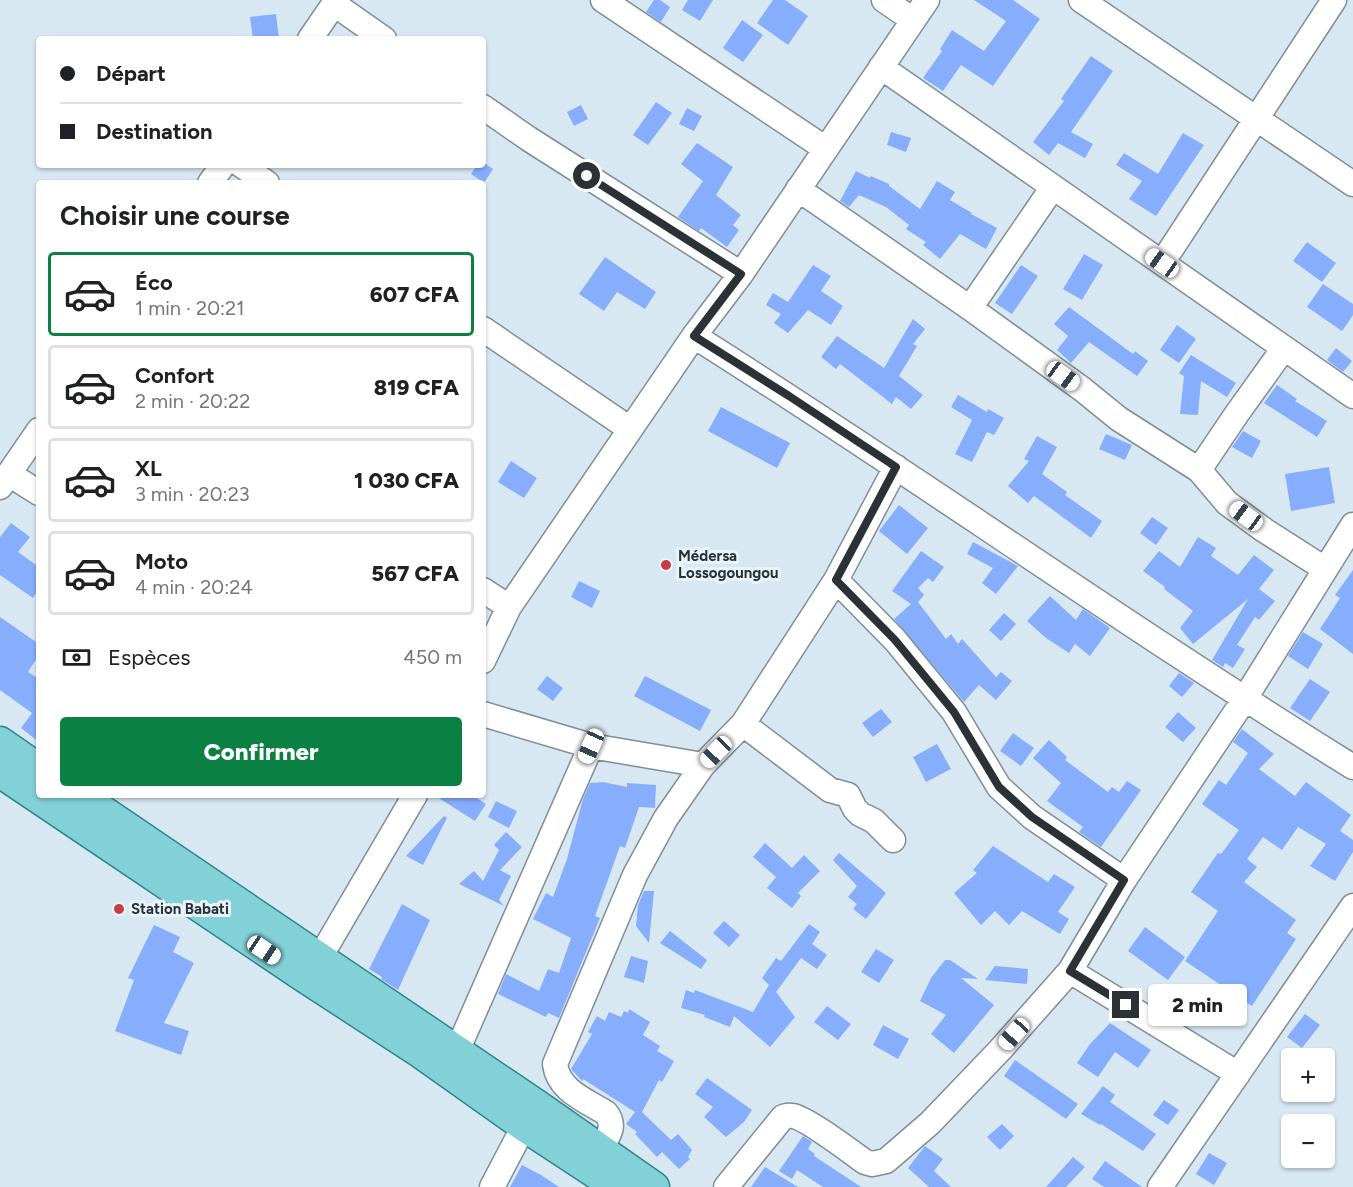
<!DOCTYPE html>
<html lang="fr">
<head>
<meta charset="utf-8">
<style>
  :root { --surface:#fff; --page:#f6f6f6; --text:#202124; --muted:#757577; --line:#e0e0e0; --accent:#0b8043 }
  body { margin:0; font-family:Figtree,sans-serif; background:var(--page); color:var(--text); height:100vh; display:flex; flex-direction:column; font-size:22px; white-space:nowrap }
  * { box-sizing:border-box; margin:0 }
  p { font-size:20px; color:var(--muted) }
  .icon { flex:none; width:33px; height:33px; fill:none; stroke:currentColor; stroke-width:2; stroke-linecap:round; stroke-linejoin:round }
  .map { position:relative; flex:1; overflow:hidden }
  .details { position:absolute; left:36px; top:180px; width:450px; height:618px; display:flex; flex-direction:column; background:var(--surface); border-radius:6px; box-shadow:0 2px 4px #0004 }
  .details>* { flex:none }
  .guide { position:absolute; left:36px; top:36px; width:450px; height:132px; border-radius:6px; box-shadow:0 2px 4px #0004; display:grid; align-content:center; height:132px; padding:0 24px; background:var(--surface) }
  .tools { position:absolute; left:1281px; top:1048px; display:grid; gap:12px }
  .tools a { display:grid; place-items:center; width:54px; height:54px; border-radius:6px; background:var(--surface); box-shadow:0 2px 4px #0004; font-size:30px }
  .end { position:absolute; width:27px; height:27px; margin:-14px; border:8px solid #2b3236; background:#fff; box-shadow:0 0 0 3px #fff }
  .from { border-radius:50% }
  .bubble { position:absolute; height:42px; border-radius:6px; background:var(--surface); box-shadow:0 2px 4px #0004; font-size:20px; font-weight:800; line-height:42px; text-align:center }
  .car { position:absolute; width:18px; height:36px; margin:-18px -9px; border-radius:8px; box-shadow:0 0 4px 2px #0007; background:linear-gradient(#fff 24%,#345 0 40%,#fff 0 76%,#345 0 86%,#fff 0) }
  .guide b { display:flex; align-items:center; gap:21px; height:57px; font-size:22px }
  .guide b+b { border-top:2px solid var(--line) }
  .guide i { width:15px; height:15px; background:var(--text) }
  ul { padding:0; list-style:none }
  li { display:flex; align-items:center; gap:18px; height:84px; margin:0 12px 9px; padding:0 12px; border:3px solid var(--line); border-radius:6px }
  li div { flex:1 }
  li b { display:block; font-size:22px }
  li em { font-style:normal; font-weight:800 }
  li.active { border-color:var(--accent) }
  li>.icon { width:54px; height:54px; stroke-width:1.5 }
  h2 { padding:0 24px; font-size:27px; line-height:72px }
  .pay { display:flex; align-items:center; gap:15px; height:66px; padding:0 24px; font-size:22px }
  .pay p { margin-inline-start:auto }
  .cta { display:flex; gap:12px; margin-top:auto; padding:12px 24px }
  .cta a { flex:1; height:69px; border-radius:6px; background:var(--accent); color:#fff; font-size:24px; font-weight:800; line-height:69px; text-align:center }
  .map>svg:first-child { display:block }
</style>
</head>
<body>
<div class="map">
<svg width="1353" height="1187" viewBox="0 0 1353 1187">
  <rect width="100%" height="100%" fill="#d8e8f2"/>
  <path fill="#86aefd" d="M 654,0 L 660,0 L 670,7 L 661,22 L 646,12 Z
    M 688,0 L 713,0 L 700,21 L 682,10 Z
    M 773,0 L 785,0 L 808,16 L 788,45 L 757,23 Z
    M 974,0 L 1013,0 L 1040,19 L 993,86 L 961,65 L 943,91 L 923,78 L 942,51 L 940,49 L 952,30 L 984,51 L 1006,21 Z
    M 276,14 L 279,39 L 253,39 L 250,17 Z
    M 742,20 L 763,35 L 743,62 L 723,48 Z
    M 1091,56 L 1113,71 L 1071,132 L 1093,144 L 1085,158 L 1058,143 L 1049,155 L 1033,142 L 1064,101 L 1061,99 Z
    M 656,102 L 672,113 L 648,145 L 633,135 Z
    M 581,105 L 588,119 L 574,126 L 567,112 Z
    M 687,108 L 702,116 L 694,131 L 679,124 Z
    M 891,132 L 911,138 L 906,152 L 887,145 Z
    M 1183,133 L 1204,145 L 1156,216 L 1129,199 L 1142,181 L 1116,165 L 1124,153 L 1158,174 Z
    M 697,143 L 733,167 L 716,195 L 741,215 L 733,225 L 739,230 L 727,247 L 701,228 L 699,231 L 678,217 L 703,181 L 681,164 Z
    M 483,162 L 493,169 L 484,183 L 471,174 L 477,165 L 483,165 Z
    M 856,171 L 870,178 L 871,176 L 889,184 L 889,186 L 920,209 L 937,181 L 955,192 L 950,200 L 972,213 L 971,214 L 997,228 L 986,249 L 960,234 L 940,259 L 923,245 L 926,242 L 906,229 L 909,225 L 886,207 L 859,195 L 849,207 L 840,201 Z
    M 1307,242 L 1336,263 L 1322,282 L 1293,261 Z
    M 1084,254 L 1103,265 L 1082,300 L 1063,289 Z
    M 605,257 L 656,292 L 645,309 L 617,292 L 604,311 L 579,294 Z
    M 813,265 L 831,276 L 821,291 L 843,306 L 831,325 L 808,310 L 788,333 L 774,323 L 781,314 L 766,305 L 773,293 L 788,302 Z
    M 1021,265 L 1038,276 L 1012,314 L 995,303 Z
    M 1323,284 L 1353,304 L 1353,315 L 1342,331 L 1307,307 Z
    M 1069,307 L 1133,354 L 1135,351 L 1148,361 L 1137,376 L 1089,342 L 1071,363 L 1057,350 L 1068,336 L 1054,324 Z
    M 913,319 L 925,329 L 913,344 L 917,346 L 899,376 L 923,395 L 911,409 L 896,397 L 892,404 L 840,364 L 836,369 L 821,357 L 837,336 L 884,368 Z
    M 1177,325 L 1196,339 L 1179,363 L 1160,350 Z
    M 1336,348 L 1352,361 L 1343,372 L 1327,360 Z
    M 1191,355 L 1236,383 L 1227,397 L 1201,381 L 1198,415 L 1180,414 L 1184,376 L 1179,373 Z
    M 1277,385 L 1297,399 L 1295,401 L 1327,421 L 1317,437 L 1264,403 Z
    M 958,395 L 987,412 L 988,409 L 1004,418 L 994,435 L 987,432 L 972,462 L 955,454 L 972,420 L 951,407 Z
    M 721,407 L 790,443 L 777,468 L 708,431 Z
    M 1243,431 L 1261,441 L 1252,458 L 1232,447 Z
    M 1106,434 L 1132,445 L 1125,460 L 1099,449 Z
    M 1037,436 L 1057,447 L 1042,474 L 1067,492 L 1065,495 L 1102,521 L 1091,538 L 1034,496 L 1028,503 L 1008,486 L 1029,461 L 1024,459 Z
    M 511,461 L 537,478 L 524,498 L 498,482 Z
    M 1329,467 L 1335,503 L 1291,511 L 1285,474 Z
    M 899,505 L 928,528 L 907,554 L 879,531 Z
    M 1152,517 L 1168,528 L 1156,545 L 1140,533 Z
    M 11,523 L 30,537 L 18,552 L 39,567 L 39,589 L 33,598 L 0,575 L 0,537 Z
    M 1198,537 L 1216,548 L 1211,556 L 1238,575 L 1254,555 L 1274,570 L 1259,589 L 1275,601 L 1259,620 L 1255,617 L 1237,645 L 1245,649 L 1233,668 L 1225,663 L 1223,667 L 1212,660 L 1248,599 L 1193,644 L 1180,628 L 1193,611 L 1164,589 L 1165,587 L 1143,571 L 1159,551 L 1180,567 Z
    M 973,542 L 1018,566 L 996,594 L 982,583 L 993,568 L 967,554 Z
    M 921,551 L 944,567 L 933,582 L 928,578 L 918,588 L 924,595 L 918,602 L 946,639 L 951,634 L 958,644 L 962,639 L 996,677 L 1001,672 L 1012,681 L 996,700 L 979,685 L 964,702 L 894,619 L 911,604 L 892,591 Z
    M 1353,570 L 1353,654 L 1320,629 L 1340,598 L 1335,595 Z
    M 579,581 L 600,591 L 592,608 L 571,597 Z
    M 1050,596 L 1076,620 L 1083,609 L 1110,628 L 1090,656 L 1075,644 L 1069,653 L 1046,638 L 1027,621 Z
    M 1004,613 L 1016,624 L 1001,641 L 989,630 Z
    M 0,617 L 39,644 L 39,655 L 28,672 L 39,679 L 39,742 L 21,728 L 32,713 L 0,690 Z
    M 1303,632 L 1323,644 L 1308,669 L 1288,656 Z
    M 1179,673 L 1194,683 L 1182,697 L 1169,686 Z
    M 547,676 L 563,688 L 553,701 L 537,689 Z
    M 645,676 L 711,710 L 700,731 L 634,696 Z
    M 1310,679 L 1330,692 L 1310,721 L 1290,708 Z
    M 881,709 L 892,722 L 873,737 L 862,723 Z
    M 1178,712 L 1196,728 L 1183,742 L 1165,727 Z
    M 1242,729 L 1274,754 L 1259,769 L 1295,796 L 1306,782 L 1351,815 L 1340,831 L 1353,840 L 1353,852 L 1335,881 L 1310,866 L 1326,844 L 1298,827 L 1282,850 L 1263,837 L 1247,859 L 1257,867 L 1244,882 L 1296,920 L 1287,933 L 1296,939 L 1252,1006 L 1185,961 L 1218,911 L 1191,892 L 1218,853 L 1221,854 L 1239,830 L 1202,804 L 1219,780 L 1226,785 L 1248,753 L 1233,742 Z
    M 1013,733 L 1034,748 L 1021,766 L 1000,751 Z
    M 1049,740 L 1067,757 L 1065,760 L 1108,792 L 1112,787 L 1119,792 L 1127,781 L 1141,790 L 1101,847 L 1079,832 L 1083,827 L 1047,801 L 1061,783 L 1033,758 Z
    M 937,744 L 951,769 L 926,782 L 913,757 Z
    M 603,782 L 627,787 L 627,783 L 656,785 L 655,808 L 639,807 L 625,848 L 620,846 L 595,916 L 600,918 L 559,1018 L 548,1013 L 546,1017 L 498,994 L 506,974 L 539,991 L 548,969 L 559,973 L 571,938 L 533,919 L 546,893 L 553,897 L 567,859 L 583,799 L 590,783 Z
    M 434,795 L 472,795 L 486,804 L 475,821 Z
    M 496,801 L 517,811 L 509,828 L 488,817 Z
    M 444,816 L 447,818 L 423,865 L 406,856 Z
    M 506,832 L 522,847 L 500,870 L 511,876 L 499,900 L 504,906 L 459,884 L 474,871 L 483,881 L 499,850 L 494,845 Z
    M 765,843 L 792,868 L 804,855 L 820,871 L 798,893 L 801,896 L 792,908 L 767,888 L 776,877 L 753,857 Z
    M 993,846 L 1048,882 L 1054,874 L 1075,887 L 1058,912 L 1069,919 L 1060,934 L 1022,911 L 1009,925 L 995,911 L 981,925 L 954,893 L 977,873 L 973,870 Z
    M 839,853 L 886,893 L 866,919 L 853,909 L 857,904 L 848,897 L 857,886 L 833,860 Z
    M 644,891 L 654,891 L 649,943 L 636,926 L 638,905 Z
    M 402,904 L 430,920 L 398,990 L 381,979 L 382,977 L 369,969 Z
    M 724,921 L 740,935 L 729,947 L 713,933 Z
    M 809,924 L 820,932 L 812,944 L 827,955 L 817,969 L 801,958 L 776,992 L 795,1017 L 770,1047 L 734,1016 L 730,1027 L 704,1017 L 705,1015 L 681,1008 L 686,990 L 694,993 L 695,990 L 753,1012 L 769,985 L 762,978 L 776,958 L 781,961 Z
    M 154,925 L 180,937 L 173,952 L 194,963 L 164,1023 L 189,1031 L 181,1055 L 115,1031 L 134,980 L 128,978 Z
    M 1145,927 L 1185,957 L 1168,980 L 1128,951 Z
    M 670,931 L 707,960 L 701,969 L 660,943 Z
    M 876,949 L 894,960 L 879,983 L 861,972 Z
    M 631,956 L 648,961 L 644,983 L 624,977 Z
    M 945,960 L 950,960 L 978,979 L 961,978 L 994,1005 L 954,1053 L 931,1034 L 946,1015 L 920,1001 L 931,978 Z
    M 995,966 L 1028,969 L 1027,984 L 985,980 Z
    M 827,1006 L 851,1024 L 838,1040 L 814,1022 Z
    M 629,1009 L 650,1022 L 643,1035 L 660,1046 L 657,1051 L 674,1061 L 662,1082 L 659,1080 L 642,1112 L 671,1140 L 678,1134 L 692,1150 L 688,1157 L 690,1159 L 679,1169 L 662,1152 L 657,1157 L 635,1134 L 637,1132 L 626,1124 L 635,1112 L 583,1079 L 582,1081 L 571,1069 L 592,1034 L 588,1032 L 597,1016 L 605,1021 L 609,1012 L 621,1017 L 624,1011 L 628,1013 Z
    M 1305,1014 L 1320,1025 L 1302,1048 L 1287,1037 Z
    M 1110,1023 L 1151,1050 L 1138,1068 L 1115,1052 L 1098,1077 L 1077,1063 L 1090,1044 Z
    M 883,1025 L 909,1039 L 898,1059 L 873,1045 Z
    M 1015,1060 L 1078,1104 L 1066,1119 L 1004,1076 Z
    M 707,1078 L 752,1110 L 744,1122 L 726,1137 L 704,1117 L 713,1107 L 695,1094 Z
    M 1103,1086 L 1115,1095 L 1110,1102 L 1156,1134 L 1143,1151 L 1101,1124 L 1100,1125 L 1081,1114 Z
    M 1164,1100 L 1179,1110 L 1168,1125 L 1153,1115 Z
    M 1002,1124 L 1014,1136 L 1000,1150 L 987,1137 Z
    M 803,1136 L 812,1142 L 808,1149 L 815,1154 L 814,1156 L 861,1187 L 823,1187 L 797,1170 L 792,1179 L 779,1171 Z
    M 925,1146 L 943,1159 L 934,1171 L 951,1187 L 929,1187 L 908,1168 Z
    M 1209,1153 L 1227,1163 L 1214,1185 L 1196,1174 Z
    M 1073,1157 L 1085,1167 L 1066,1187 L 1046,1187 Z
    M 1105,1161 L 1142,1187 L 1104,1187 L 1092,1179 Z
    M 522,1165 L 541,1175 L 559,1187 L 510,1187 Z
    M 765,1167 L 798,1187 L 751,1187 Z"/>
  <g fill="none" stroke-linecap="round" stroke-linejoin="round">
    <g stroke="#7f8e97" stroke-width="27">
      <path id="minor" d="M 603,0 L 826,149
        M 884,0 L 913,20
        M 1081,0 L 1353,184
        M 310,39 L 334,4 L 384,39
        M 881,67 L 1353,396
        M 483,107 L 529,139 L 741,274
        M 241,165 L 267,183
        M 210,183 L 223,165
        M 798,189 L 970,308 L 1082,389 L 1119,419 L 1199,470 L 1227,503 L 1264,530 L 1325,569
        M 1162,263 L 1334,0
        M 970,308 L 1053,187
        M 483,329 L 630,429
        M 694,336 C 916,476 1130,629 1353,767
        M 1199,470 L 1236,415 L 1284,348
        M 9,474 L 39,493
        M 0,487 L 39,430
        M 836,580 L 895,640 L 954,712 L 999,787 L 1032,817 L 1124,880
        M 483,590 L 509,607
        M 483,661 L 509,607 L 694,336 L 741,274 L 927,0
        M 483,714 L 591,746 L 703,765
        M 743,724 L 830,790 L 848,795 L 855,809 L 860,814 L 874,821 L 893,840
        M 308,970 L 319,959 L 415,795
        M 1070,971 L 1238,1074
        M 442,1061 L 457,1051 L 591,746
        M 600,1149 C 607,1137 617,1127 606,1113 C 585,1100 558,1090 555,1064 L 635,875 L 666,818 L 703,765 L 743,724 L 836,580 L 896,467
        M 492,1187 L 524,1126
        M 726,1187 L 783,1117 C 787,1116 788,1115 793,1116 C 806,1118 851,1152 865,1162 L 872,1164 L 886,1161 L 930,1123 L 1000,1050 L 1070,971 L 1124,880 L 1244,700 L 1353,525
        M 1160,1187 L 1353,906"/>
    </g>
    <g stroke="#2d858e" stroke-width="33">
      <path id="major" d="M 0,742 L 39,769
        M 0,772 L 303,976 L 421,1053 L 524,1126 L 617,1187
        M 79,795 L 535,1104 L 654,1187"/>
    </g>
    <use href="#minor" stroke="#fff" stroke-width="24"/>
    <use href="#major" stroke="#82d1d7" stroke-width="30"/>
  </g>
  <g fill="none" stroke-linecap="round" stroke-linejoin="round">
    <path stroke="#2b3236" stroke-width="8" d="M 587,176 L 741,274 L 694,336 L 789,396 L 896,467 L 836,580 L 895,640 L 954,712 L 999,787 L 1032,817 L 1124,880 L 1070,971 L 1126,1005"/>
  </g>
  <g fill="#cb3b42" stroke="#e8f5fd" stroke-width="2">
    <circle cx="666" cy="565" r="6"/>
    <circle cx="119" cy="909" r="6"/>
  </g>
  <g text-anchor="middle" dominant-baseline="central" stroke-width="6" stroke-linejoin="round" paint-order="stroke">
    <g font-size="15" font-weight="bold" fill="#2b3236" stroke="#e8f5fd" text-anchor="start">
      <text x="678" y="556">Médersa<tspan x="678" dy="17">Lossogoungou</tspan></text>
      <text x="131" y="909">Station Babati</text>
    </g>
  </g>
</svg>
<div class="tools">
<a>+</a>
<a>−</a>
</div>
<i class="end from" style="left:587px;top:176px"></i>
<i class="end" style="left:1126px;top:1005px"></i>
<div class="bubble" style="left:1148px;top:984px;width:99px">2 min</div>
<i class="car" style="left:1162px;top:263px;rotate:305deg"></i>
<i class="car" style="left:1063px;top:376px;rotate:126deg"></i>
<i class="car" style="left:1246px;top:516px;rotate:306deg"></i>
<i class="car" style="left:591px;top:746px;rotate:204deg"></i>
<i class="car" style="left:716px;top:752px;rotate:224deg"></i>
<i class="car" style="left:264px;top:950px;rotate:124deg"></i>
<i class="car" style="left:1014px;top:1034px;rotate:222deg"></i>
<div class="guide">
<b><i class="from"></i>Départ</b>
<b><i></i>Destination</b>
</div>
<section class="details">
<h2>Choisir une course</h2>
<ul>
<li class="active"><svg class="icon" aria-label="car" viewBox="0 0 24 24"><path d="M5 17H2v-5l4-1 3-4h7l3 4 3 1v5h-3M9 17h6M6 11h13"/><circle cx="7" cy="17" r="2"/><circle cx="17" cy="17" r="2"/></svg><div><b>Éco</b><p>1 min · 20:21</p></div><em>607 CFA</em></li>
<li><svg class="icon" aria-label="car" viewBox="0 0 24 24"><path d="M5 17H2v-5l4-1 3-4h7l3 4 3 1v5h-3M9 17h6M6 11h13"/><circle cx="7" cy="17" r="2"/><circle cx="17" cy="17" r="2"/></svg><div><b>Confort</b><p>2 min · 20:22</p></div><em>819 CFA</em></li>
<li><svg class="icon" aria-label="car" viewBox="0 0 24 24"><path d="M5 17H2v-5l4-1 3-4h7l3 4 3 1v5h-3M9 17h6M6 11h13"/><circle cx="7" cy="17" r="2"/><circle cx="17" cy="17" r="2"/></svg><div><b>XL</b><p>3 min · 20:23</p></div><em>1 030 CFA</em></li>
<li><svg class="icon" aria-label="car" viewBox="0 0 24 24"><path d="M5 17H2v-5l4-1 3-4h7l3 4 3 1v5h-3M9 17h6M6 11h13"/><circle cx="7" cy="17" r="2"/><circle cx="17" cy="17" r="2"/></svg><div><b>Moto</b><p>4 min · 20:24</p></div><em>567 CFA</em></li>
</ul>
<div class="pay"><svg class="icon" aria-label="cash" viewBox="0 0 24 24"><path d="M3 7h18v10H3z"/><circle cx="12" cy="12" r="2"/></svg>Espèces<p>450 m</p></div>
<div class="cta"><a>Confirmer</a></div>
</section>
</div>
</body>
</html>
